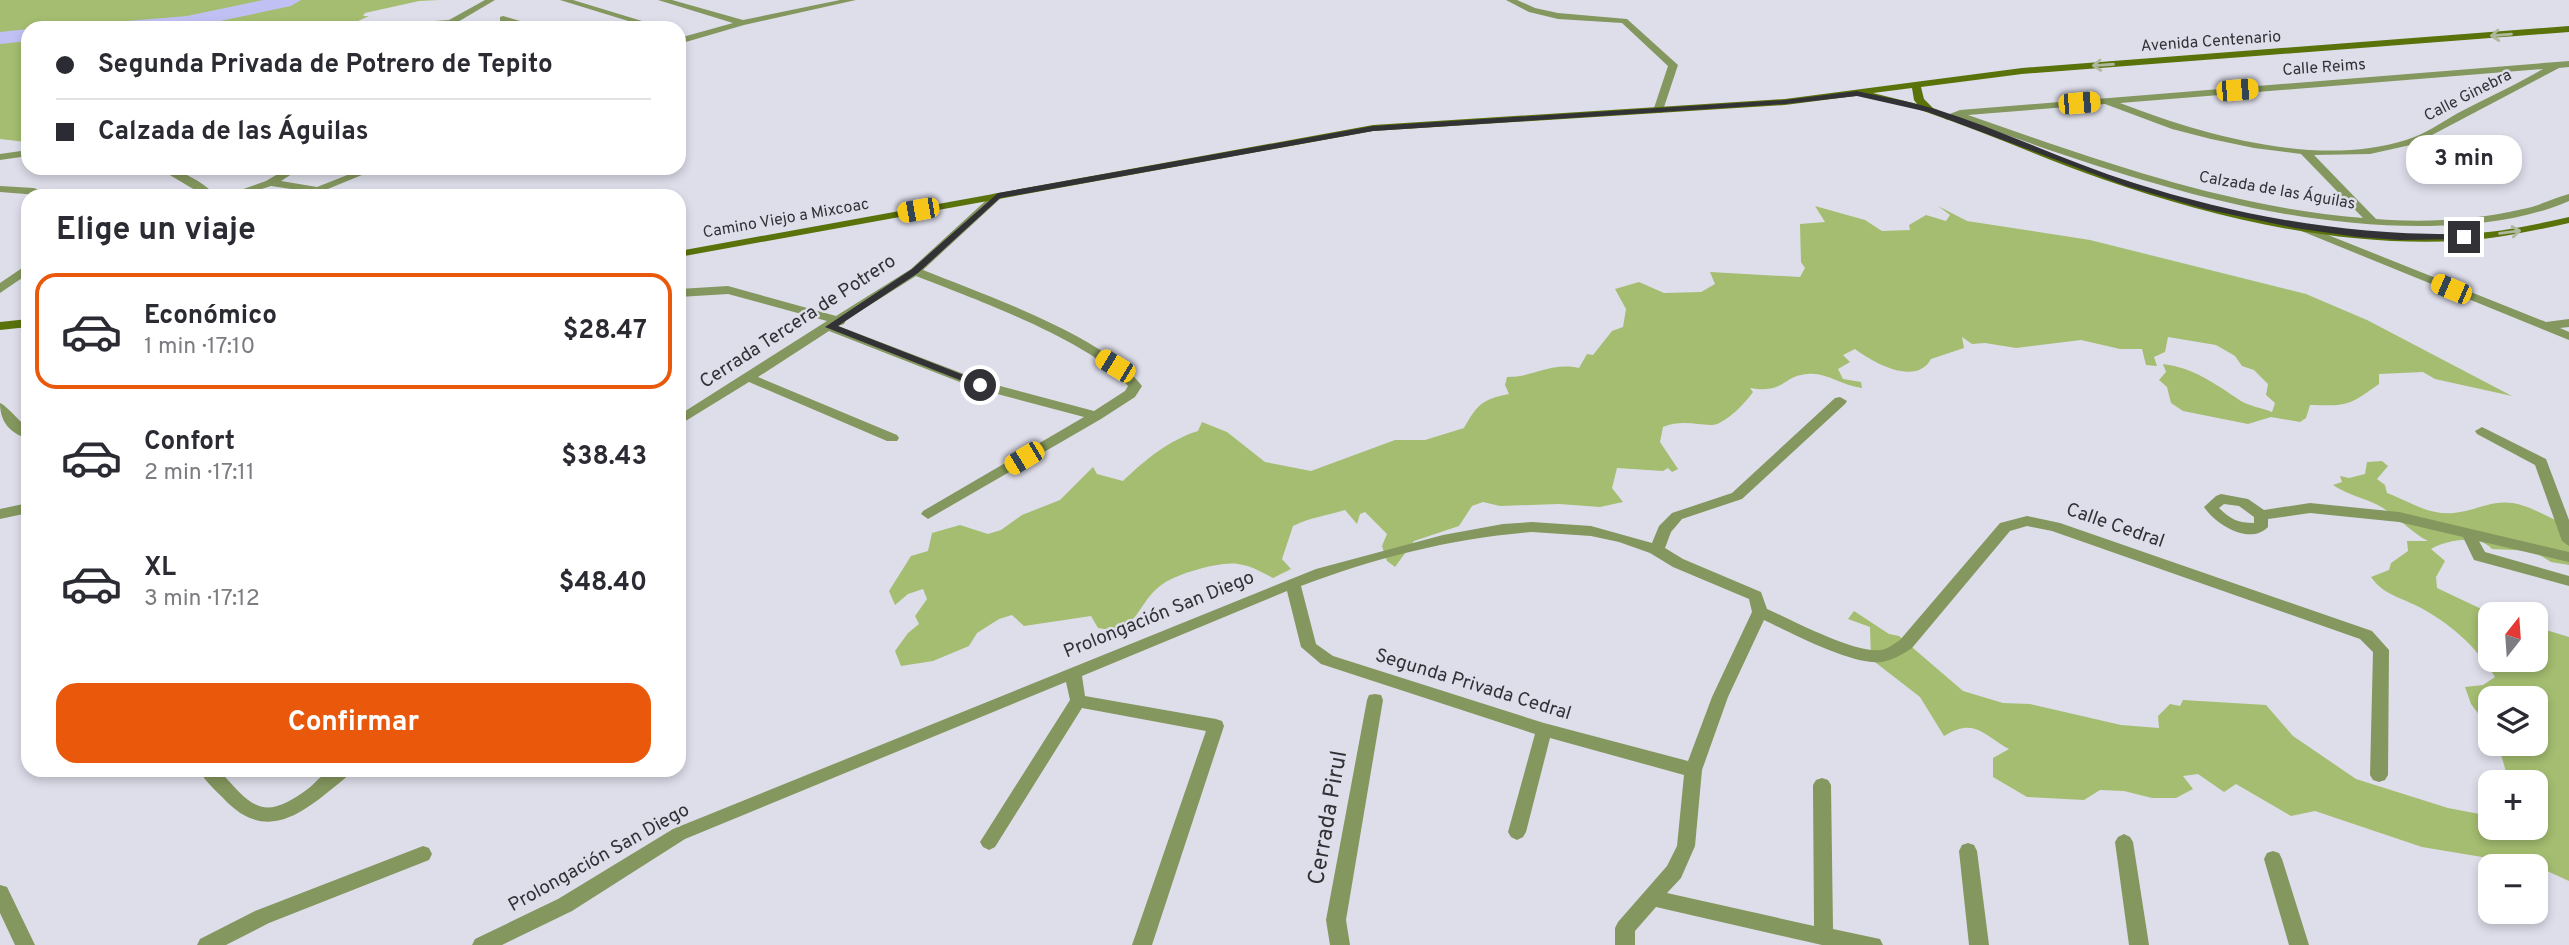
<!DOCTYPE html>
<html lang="es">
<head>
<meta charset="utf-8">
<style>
  :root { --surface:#fff; --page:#f7f7f7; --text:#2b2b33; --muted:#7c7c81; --line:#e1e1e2; --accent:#ea580c }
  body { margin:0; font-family:Overpass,sans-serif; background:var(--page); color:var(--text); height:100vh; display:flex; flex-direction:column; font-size:26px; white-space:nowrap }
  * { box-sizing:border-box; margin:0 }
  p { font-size:23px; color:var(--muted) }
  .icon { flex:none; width:38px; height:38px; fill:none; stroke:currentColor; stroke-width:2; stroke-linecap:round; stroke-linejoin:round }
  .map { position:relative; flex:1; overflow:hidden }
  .drawer { position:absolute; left:21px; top:189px; width:665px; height:588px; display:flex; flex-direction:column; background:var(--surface); border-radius:21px; box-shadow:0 4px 10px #0003 }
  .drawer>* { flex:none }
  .guide { position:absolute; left:21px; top:21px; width:665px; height:154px; border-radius:21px; box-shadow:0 4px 10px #0003; display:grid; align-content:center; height:154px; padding:0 35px; background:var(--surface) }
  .needle { width:46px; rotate:17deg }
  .controls { position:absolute; left:2478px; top:602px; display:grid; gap:14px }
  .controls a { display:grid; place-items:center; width:70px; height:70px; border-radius:14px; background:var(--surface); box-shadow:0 4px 10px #0003; font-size:35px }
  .end { position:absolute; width:32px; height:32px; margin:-16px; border:9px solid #313136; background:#fff; box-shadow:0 0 0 4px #fff }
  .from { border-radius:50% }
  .bubble { position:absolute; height:49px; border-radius:21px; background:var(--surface); box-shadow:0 4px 10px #0003; font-size:23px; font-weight:700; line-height:49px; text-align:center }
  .car { position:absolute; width:21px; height:42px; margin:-21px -10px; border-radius:9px; box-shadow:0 0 5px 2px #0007; background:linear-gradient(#f5c518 24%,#345 0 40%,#f5c518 0 76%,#345 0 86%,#f5c518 0) }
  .guide b { display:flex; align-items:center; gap:24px; height:66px; font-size:26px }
  .guide b+b { border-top:2px solid var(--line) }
  .guide i { width:18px; height:18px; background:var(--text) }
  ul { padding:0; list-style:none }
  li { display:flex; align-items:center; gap:21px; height:116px; margin:0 14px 10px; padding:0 21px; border:4px solid transparent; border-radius:21px }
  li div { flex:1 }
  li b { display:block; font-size:26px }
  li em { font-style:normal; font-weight:700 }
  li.current { border-color:var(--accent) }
  li>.icon { width:63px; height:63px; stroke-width:1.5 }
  h2 { padding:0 35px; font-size:32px; line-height:84px }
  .button { display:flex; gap:14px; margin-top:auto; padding:14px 35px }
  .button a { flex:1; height:80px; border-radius:21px; background:var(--accent); color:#fff; font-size:28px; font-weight:700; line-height:80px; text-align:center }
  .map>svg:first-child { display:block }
</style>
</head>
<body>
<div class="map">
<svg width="2569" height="945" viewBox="0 0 2569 945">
  <rect width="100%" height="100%" fill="#dedeeb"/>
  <path fill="#a4bd70" d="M 0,0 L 439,0 L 419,1 L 365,13 L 363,16 L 369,16 L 343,28 L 28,28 L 26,142 L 0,139 Z
    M 1815,206 L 1865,220 L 1882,231 L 1910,230 L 1909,225 L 1926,215 L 1946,221 L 1950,215 L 1938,206 L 1967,221 L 2090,240 L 2306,294 L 2367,320 L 2512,396 L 2435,379 L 2423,372 L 2379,374 L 2379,384 C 2348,406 2348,406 2310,405 L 2306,418 L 2300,422 L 2271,417 L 2248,424 L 2183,411 L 2171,403 L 2167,387 L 2159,380 L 2166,372 L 2163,364 C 2195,368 2215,384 2241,401 C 2249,406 2262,408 2272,412 L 2275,403 L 2266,395 L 2268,384 L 2254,370 L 2242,366 L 2235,356 L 2216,345 L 2168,337 L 2165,352 L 2154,357 L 2157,366 L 2146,365 L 2142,349 L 2120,349 L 2081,340 L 2016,348 L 1985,343 L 1972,344 L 1962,337 L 1964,348 L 1931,359 C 1916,387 1872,362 1855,349 L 1843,355 L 1850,362 L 1838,369 L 1843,379 L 1861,382 L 1862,388 C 1843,386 1826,372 1808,374 C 1781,376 1786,394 1750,388 L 1753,392 C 1746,402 1730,419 1717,424 C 1706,428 1685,418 1663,427 L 1660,442 L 1678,469 L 1672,472 L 1668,468 L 1663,471 L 1617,468 L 1612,488 L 1623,502 L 1600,507 L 1559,504 L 1500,506 L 1483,502 L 1472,506 L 1459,526 L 1414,541 L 1395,567 L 1387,561 L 1382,546 L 1387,534 L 1365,512 L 1360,514 L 1357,524 L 1345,510 C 1326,516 1311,517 1293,526 L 1282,559 L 1291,569 L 1273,578 C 1261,572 1252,566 1238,564 C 1220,561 1175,574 1160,586 C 1136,604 1138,636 1098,628 L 1091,616 L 1024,626 L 1012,615 L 999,619 L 977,633 L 969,646 L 933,661 L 901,666 L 895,651 L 908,633 L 919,624 L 915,616 L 927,599 L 923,589 L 908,594 L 895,605 L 889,591 L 911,556 L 928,551 L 932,533 L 960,525 L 988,534 L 1001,530 L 1022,515 L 1060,500 L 1093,467 L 1097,474 L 1123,481 C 1145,460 1169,440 1198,431 L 1202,422 L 1227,432 L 1265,462 L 1311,471 L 1395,440 L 1425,440 L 1464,428 C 1477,405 1482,399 1509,394 L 1505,385 L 1507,377 C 1535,377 1549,362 1579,368 L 1587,354 L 1593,355 L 1612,331 L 1623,327 L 1626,309 L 1615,289 L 1639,282 L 1664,293 L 1701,292 L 1715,284 L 1710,272 L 1800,277 L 1805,268 L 1801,262 L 1800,224 L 1825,222 Z
    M 2382,461 L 2388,466 L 2377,479 L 2385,485 L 2387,493 C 2411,502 2432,518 2460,512 C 2479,509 2492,500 2513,503 C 2534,507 2550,519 2569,526 L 2569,565 L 2551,562 L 2533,551 L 2492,549 C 2478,534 2447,540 2431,549 L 2445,561 L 2436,577 L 2437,588 L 2492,614 L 2490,660 L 2536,660 L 2536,627 L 2569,637 L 2569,881 L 2536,866 L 2422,847 L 2315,811 L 2291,816 L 2236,784 L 2224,792 L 2198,774 L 2183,776 L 2193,789 L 2176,798 L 2152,798 L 2124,791 L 2100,790 L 2084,800 L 2027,797 L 1993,777 L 1993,758 L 2009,749 C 1983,735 1975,717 1944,736 L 1920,697 L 1871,659 L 1870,627 L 1848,619 L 1854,611 L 1889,634 L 1899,636 L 1963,691 L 2003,703 L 2030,704 L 2121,725 L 2159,728 L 2158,716 L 2170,704 L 2180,706 L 2183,700 L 2266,705 L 2293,736 L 2356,779 L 2448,808 L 2490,816 L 2490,828 L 2536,828 L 2536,782 L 2509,782 L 2498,744 L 2536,744 L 2536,698 L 2490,698 L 2490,729 L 2471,704 L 2465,687 L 2483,685 L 2495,677 C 2476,646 2448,621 2415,605 C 2397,596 2383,594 2371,577 L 2389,570 L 2391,563 L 2408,551 L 2407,541 L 2428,541 C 2411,532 2399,518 2383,508 C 2367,498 2349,496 2333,485 L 2342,482 L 2340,476 L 2349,478 L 2365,474 L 2367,462 Z"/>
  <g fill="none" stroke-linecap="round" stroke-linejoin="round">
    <path fill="#c0c0f4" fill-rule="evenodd" d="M 263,0 L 301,0 L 291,6 L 187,28 L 105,28 L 115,22 L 187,16 Z
      M 28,29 L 28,41 L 0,44 L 0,32 Z"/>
    <path fill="#84975e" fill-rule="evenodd" d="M 485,0 L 495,0 L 451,26 L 370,28 L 374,25 L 449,20 Z
      M 560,0 L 573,0 L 665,28 L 651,28 Z
      M 658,0 L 672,0 L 743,20 L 840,0 L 856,0 L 744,25 L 679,44 L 679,38 L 733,23 Z
      M 1506,0 L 1517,0 L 1535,8 L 1558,13 L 1627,19 L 1678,65 L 1662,113 L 1653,111 L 1668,66 L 1622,23 L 1558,19 L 1529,12 Z
      M 503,16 L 538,26 L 539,28 L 525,28 L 500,21 L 500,17 Z
      M 2569,61 L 2569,67 L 2559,68 L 2415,144 L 2370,154 L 2314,155 L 2376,219 C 2424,223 2476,220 2523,209 C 2539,206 2553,198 2569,194 L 2569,201 C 2525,220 2476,225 2429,226 C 2264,228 2109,171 1955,117 L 1947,120 L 1942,117 L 1960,110 ZM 2543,69 C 2516,85 2487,98 2458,113 C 2441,123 2425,134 2406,140 C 2318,168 2203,135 2120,103 ZM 2105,104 L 2172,129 L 2211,139 L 2254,148 L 2301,154 L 2363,218 C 2226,207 2097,160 1968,115 Z
      M 28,150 L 28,156 L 0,160 L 0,154 Z
      M 158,168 C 180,168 201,181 217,196 L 205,196 Z
      M 288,168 L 301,168 L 281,181 L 317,187 L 365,168 L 379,168 L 318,193 L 271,186 L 240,196 L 224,196 L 266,181 Z
      M 0,186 L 34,188 L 51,196 L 0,192 Z
      M 997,193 L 1002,196 L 1001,198 L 923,270 C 982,294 1105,336 1142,386 L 1135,397 L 1101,419 L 928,519 L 921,514 L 923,511 L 1084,417 L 975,388 L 829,331 L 758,377 L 897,435 L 899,438 L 897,441 L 887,441 L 749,382 L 679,425 L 679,415 L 827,321 L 728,294 L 679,297 L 679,289 L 728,286 L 836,316 L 911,269 L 993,194 ZM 916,276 C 972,298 1092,341 1128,386 L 1125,391 L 1094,411 L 985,382 L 838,326 L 844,324 L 846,320 Z
      M 2298,223 L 2546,322 L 2569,319 L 2569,327 L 2560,328 L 2569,332 L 2569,340 L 2294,228 L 2294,224 Z
      M 28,264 L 28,274 L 0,293 L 0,283 Z
      M 1840,397 L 1847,401 L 1845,404 L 1742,499 L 1682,519 L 1671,532 L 1665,548 L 1683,559 L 1761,592 L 1767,609 C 1792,620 1855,654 1881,650 C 1888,649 1895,643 1900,640 L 2000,523 L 2027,516 L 2060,523 L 2372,631 L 2389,650 L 2388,775 L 2385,780 L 2379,782 L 2373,780 L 2370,775 L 2373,652 L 2360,639 L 2052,531 L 2027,526 L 2010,531 L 1912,648 C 1903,654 1893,660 1882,662 C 1853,666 1791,633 1764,620 L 1728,697 L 1702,770 L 1695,846 L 1681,878 L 1667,893 L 1814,926 L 1813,785 L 1816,780 L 1822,778 L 1828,780 L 1831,785 L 1833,929 L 1880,939 L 1883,945 L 1822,945 L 1656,907 L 1635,931 L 1635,945 L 1615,945 L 1615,928 L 1618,922 L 1667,866 L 1677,846 L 1684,775 L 1550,738 L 1526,832 L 1523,837 L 1517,840 L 1511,837 L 1508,832 L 1535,734 L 1321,664 L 1301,647 L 1287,591 L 1082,676 L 1085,696 L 1216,719 L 1222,721 L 1224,726 L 1152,945 L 1132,945 L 1206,731 L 1082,708 L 995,847 L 989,850 L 983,847 L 980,842 L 1070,700 L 1066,682 L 685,839 L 572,911 L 502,945 L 472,945 L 475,939 L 558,899 L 673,829 L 1316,569 L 1443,535 L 1503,524 L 1532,522 L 1591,526 L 1652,543 L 1659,526 L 1672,513 L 1732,493 L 1835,398 ZM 1532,532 L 1591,536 L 1619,542 L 1650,553 L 1673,567 L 1749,599 L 1752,612 L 1712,697 L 1688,761 L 1544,723 L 1333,656 L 1316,644 L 1301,586 C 1374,558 1454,538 1532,532 Z
      M 0,403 C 6,405 20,422 28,428 L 28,439 C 10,433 0,422 0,403 Z
      M 2482,427 L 2546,459 L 2569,520 L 2569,546 L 2562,541 L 2535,465 L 2477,434 L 2475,431 Z
      M 2221,494 L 2248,499 L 2264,510 L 2310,503 L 2399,512 L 2569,552 L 2569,562 L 2479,541 L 2485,552 L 2569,576 L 2569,586 L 2474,560 L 2463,537 L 2399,522 L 2310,513 L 2268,519 L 2268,527 C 2250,546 2215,524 2204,507 L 2216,496 ZM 2224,504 L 2239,506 L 2254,517 L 2254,523 C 2238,523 2230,519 2219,508 Z
      M 28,503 L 28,513 L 0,519 L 0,509 Z
      M 1375,694 L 1381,695 L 1383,700 L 1346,920 L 1350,945 L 1330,945 L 1326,920 L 1367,700 L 1369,695 Z
      M 199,770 L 219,770 C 252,807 263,823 309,788 C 315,783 322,774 330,771 C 335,768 346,770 352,770 L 349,775 C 309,807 270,848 224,799 C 215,790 205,781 199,770 Z
      M 2124,834 L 2130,837 L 2133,842 L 2149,945 L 2129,945 L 2115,842 L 2118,837 Z
      M 1968,843 L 1974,845 L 1977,851 L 1989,945 L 1969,945 L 1959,851 L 1962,845 Z
      M 423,846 L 429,848 L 432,854 L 429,860 L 269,923 L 226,945 L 197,945 L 200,939 L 255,911 Z
      M 2273,851 L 2279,853 L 2282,859 L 2309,945 L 2289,945 L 2264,859 L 2267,853 Z
      M 0,885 L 7,887 L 35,945 L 15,945 L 0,913 Z"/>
    <path fill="#59720a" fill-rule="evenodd" d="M 2569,26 L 2569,32 L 2022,74 L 1921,87 L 1924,99 L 1933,108 C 2098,176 2278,244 2459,234 C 2497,233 2533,225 2569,217 L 2569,223 C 2533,231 2496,239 2459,241 C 2340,247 2218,219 2105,180 C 2045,159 1987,133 1926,112 C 1907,105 1885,102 1865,97 L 1863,95 L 1785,105 L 1373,131 L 679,257 L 679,251 L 1373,125 L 1785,99 L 2022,68 ZM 1912,88 L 1914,100 L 1917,104 L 1873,93 Z
      M 28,319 L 28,327 L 0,330 L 0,322 Z"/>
  </g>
  <defs><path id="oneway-shaft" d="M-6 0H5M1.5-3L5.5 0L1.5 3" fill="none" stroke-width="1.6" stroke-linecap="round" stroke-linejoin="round" transform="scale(1.75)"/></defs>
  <g stroke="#afb89c">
    <use href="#oneway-shaft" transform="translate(2501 35) rotate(175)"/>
    <use href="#oneway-shaft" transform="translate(2103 65) rotate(176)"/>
    <use href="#oneway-shaft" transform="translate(2510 232) rotate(-7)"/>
  </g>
  <path fill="#313136" d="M 1857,91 C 1882,97 1909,101 1935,109 C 2002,130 2067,162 2134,183 C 2242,217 2352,236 2464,234 L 2469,237 L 2464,239 L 2400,240 L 2358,237 L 2295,228 L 2205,209 L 2126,186 L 1928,112 L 1857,96 L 1785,104 L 1373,131 L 1000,198 L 918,273 L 838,326 L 984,383 L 985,385 L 980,388 L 825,327 L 912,269 L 998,193 L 1373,126 L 1785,100 Z"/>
  <g text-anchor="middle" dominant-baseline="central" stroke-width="5" stroke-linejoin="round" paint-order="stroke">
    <g font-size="16" fill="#313136" stroke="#dedeeb">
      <text transform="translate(2211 42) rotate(-4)">Avenida Centenario</text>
      <text transform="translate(2324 68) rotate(-4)">Calle Reims</text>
      <text transform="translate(2468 96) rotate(-27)">Calle Ginebra</text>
      <text transform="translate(2277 191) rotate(10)">Calzada de las Águilas</text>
      <text transform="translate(786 219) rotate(-10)">Camino Viejo a Mixcoac</text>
    </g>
    <g font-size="19" fill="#313136" stroke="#dedeeb">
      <text transform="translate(798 322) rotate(-33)">Cerrada Tercera de Potrero</text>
      <text transform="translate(2115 526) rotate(19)">Calle Cedral</text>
      <text transform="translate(1159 615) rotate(-22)">Prolongación San Diego</text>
      <text transform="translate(1473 685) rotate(17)">Segunda Privada Cedral</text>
      <text transform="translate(599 858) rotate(-29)">Prolongación San Diego</text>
    </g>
    <g font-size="23" fill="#313136" stroke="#dedeeb">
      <text transform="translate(1329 818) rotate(-80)">Cerrada Pirul</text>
    </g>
  </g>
</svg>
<div class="controls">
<a><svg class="needle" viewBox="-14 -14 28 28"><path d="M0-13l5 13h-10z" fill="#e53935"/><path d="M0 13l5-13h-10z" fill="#7c7c81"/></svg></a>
<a><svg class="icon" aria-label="layers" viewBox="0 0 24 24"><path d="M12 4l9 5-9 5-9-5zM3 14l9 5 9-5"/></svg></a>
<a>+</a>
<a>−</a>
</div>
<i class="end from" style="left:980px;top:385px"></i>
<i class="end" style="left:2464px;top:237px"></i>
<div class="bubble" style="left:2406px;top:135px;width:116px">3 min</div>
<i class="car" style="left:2237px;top:90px;rotate:85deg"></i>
<i class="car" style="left:2079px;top:103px;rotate:85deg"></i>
<i class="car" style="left:918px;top:210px;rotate:260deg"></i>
<i class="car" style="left:2451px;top:289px;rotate:293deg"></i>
<i class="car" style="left:1115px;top:366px;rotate:301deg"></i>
<i class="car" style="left:1024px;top:458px;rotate:239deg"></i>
<div class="guide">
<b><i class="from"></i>Segunda Privada de Potrero de Tepito</b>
<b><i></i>Calzada de las Águilas</b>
</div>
<section class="drawer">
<h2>Elige un viaje</h2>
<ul>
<li class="current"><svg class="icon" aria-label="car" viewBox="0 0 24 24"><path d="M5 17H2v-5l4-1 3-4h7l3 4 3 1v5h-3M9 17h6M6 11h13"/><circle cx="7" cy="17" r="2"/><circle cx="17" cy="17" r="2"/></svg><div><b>Económico</b><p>1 min · 17:10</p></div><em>$28.47</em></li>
<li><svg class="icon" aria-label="car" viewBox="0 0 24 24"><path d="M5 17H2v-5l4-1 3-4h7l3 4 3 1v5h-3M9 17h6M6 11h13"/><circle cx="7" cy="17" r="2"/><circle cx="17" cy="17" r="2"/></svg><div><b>Confort</b><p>2 min · 17:11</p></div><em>$38.43</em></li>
<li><svg class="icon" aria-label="car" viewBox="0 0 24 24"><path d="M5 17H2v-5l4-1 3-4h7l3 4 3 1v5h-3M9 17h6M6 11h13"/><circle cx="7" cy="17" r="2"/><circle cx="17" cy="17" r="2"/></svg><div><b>XL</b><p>3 min · 17:12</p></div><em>$48.40</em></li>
</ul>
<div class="button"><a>Confirmar</a></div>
</section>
</div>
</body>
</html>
